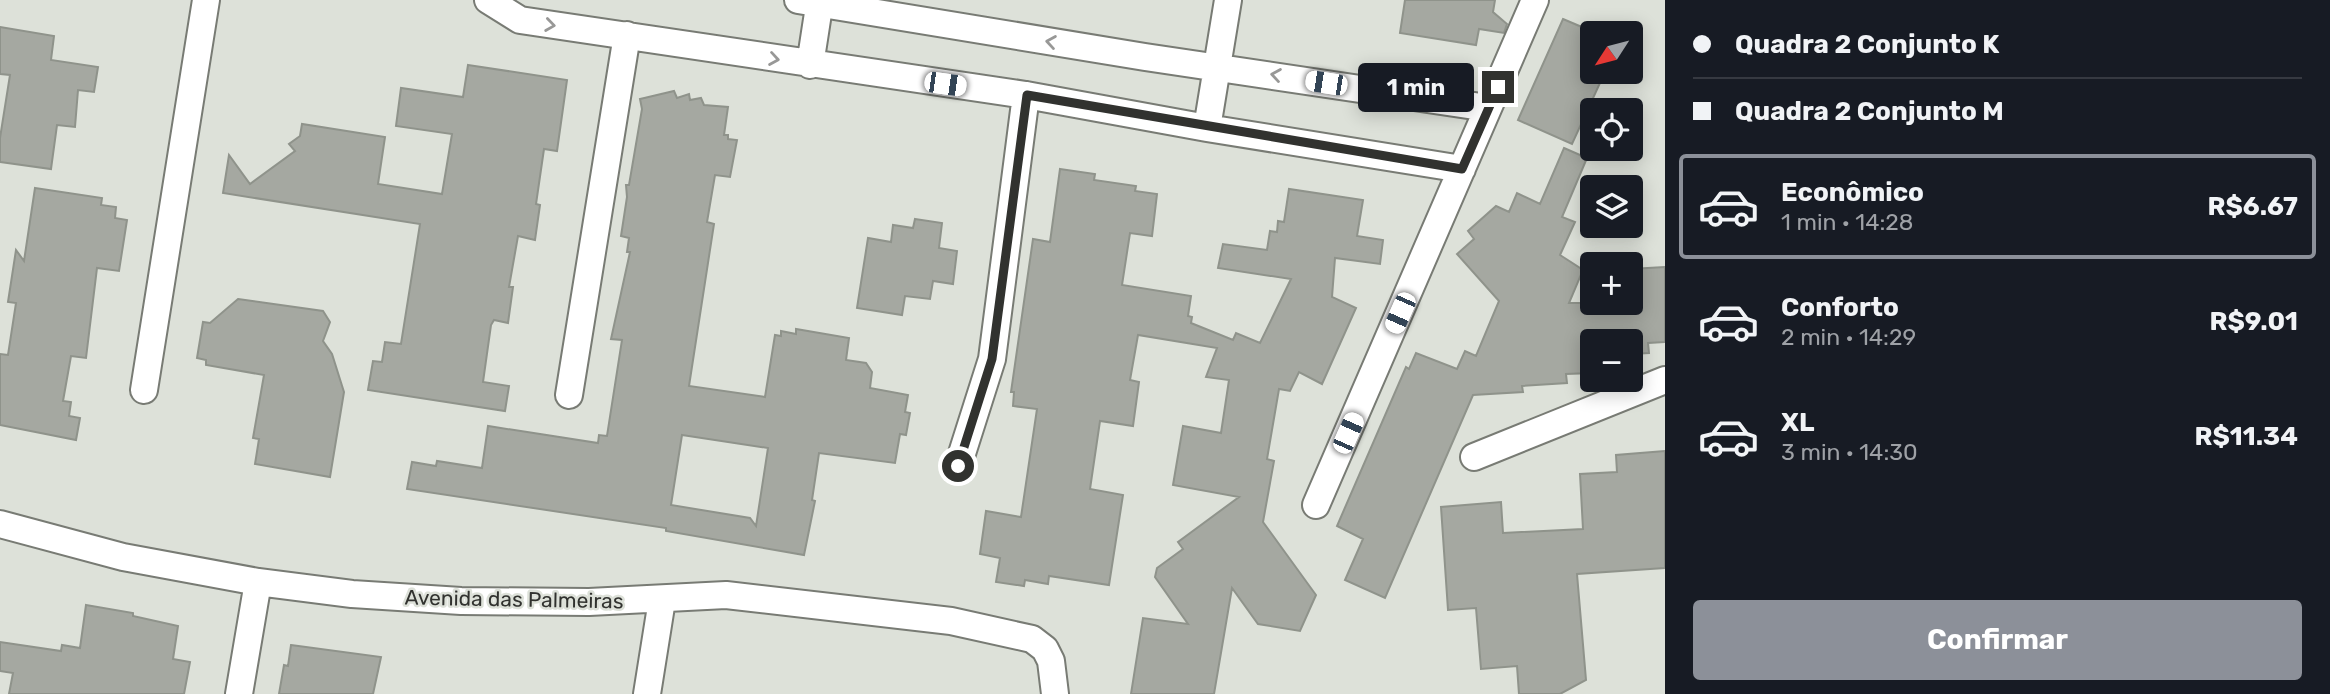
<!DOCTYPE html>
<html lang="pt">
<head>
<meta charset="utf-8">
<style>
  :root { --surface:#171b24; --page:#242831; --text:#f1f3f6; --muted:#9ea1a6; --line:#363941; --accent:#8c9099 }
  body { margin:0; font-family:Rubik,sans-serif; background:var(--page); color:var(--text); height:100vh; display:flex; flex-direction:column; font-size:26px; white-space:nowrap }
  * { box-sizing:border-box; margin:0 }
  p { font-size:23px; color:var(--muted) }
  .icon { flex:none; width:38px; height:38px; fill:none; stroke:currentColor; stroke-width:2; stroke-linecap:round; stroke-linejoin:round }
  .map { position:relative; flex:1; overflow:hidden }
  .sheet { display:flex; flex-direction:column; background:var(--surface); width:665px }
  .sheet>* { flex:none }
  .guide { display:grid; align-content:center; height:154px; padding:0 28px; background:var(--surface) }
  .needle { width:46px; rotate:234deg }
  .buttons { position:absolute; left:1580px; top:21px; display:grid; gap:14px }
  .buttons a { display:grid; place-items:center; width:63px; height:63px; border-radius:7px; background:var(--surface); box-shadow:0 4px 18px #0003; font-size:35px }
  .end { position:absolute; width:32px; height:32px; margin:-16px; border:9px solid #31322f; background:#fff; box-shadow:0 0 0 4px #fff }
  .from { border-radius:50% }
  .bubble { position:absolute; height:49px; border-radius:7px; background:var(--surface); box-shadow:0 4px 18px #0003; font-size:23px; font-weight:700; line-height:49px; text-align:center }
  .car { position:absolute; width:21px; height:42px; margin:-21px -10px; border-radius:9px; box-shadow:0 0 5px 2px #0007; background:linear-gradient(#fff 24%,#345 0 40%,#fff 0 76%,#345 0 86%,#fff 0) }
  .guide b { display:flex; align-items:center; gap:24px; height:66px; font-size:26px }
  .guide b+b { border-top:2px solid var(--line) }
  .guide i { width:18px; height:18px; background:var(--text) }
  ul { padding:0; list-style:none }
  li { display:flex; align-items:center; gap:21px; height:105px; margin:0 14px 10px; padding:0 14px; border:4px solid transparent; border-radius:7px }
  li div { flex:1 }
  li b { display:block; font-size:26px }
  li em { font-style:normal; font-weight:700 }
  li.on { border-color:var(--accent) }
  li>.icon { width:63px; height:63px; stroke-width:1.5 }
  .button { display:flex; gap:14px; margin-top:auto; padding:14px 28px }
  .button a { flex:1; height:80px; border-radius:7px; background:var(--accent); color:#fff; font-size:28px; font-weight:700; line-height:80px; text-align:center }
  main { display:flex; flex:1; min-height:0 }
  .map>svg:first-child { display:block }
</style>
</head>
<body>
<main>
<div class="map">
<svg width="1665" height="694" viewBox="0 0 1665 694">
  <rect width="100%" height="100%" fill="#dde1d9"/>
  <path fill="#a5a8a1" stroke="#8f938b" stroke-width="2" fill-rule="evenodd" d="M 1405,0 L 1495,0 L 1493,12 L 1507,24 L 1504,33 L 1479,29 L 1476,45 L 1400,33 Z
    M 1563,19 L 1596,33 L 1592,33 L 1592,72 L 1605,72 L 1572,144 L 1518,120 Z
    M 0,27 L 54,36 L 51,60 L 98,67 L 94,92 L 78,90 L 75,127 L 57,125 L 51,169 L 0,162 L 0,138 L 10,75 L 0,74 Z
    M 468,65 L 567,80 L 557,151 L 544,149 L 536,204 L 540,205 L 535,240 L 518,236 L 509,287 L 513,287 L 508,323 L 494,320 L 491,325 L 483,382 L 509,386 L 505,411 L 368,390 L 373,361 L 382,362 L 385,342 L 401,344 L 420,224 L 223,193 L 229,155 L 250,184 L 295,151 L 289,144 L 300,136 L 302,124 L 385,137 L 378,184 L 442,194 L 452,134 L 396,126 L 401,88 L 463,97 Z
    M 674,91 L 677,98 L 689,94 L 690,100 L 701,98 L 704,105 L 728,107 L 724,135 L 728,135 L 728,139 L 737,140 L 730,177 L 715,175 L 707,222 L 714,224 L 689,386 L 765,397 L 775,335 L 781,336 L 781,331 L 796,334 L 796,329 L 849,338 L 846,360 L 866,363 L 872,372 L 870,388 L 908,395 L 905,412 L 910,413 L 906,435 L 900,434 L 895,463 L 819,453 L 812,500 L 815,501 L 804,555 L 666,531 L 666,528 L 407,489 L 412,462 L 436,466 L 437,461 L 482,468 L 488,426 L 598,443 L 599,435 L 607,436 L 622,340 L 611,339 L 630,252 L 627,252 L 629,238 L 621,236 L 627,197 L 626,185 L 629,185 L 642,109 L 640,99 ZM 682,435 L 768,448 L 756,526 L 750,518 L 671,505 Z
    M 1564,148 L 1587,158 L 1562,217 L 1575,222 L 1560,255 L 1583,270 L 1569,303 L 1631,303 L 1631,269 L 1665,267 L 1665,342 L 1648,343 L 1649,353 L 1631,354 L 1631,341 L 1592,341 L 1592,373 L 1566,374 L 1567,383 L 1522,386 L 1523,392 L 1473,395 L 1385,598 L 1345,580 L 1363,539 L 1337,526 L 1406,367 L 1409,369 L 1416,353 L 1457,369 L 1465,351 L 1476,356 L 1499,301 L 1457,254 L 1474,239 L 1468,231 L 1496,206 L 1509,212 L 1517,193 L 1540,204 Z
    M 1060,169 L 1095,174 L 1094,180 L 1136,186 L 1135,191 L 1157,194 L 1152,236 L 1130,233 L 1122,285 L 1191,296 L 1188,316 L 1192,317 L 1191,323 L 1233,340 L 1236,333 L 1260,343 L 1291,279 L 1218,268 L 1223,244 L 1267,250 L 1270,231 L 1277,232 L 1278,221 L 1284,222 L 1289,189 L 1363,200 L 1357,236 L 1383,240 L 1380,264 L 1335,258 L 1332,297 L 1356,308 L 1322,384 L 1299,372 L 1290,391 L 1279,389 L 1267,459 L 1274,461 L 1263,522 L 1316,595 L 1300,631 L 1258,624 L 1232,588 L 1214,694 L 1131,694 L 1143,618 L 1188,624 L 1155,577 L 1157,568 L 1183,549 L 1178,542 L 1239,497 L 1173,485 L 1183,426 L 1221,433 L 1229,380 L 1206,377 L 1217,348 L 1138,335 L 1130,380 L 1139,382 L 1133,426 L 1100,421 L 1090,489 L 1123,495 L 1109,585 L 1049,576 L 1048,584 L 1025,580 L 1024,586 L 996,582 L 1000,558 L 980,554 L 986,511 L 1021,517 L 1037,409 L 1013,406 L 1014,392 L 1011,392 L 1033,239 L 1050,242 Z
    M 35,188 L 102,198 L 101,205 L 116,207 L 115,218 L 127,220 L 119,271 L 97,268 L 86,358 L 71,356 L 63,401 L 71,402 L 69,416 L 80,418 L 76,440 L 0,425 L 0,354 L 8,355 L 16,303 L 8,302 L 16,250 L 24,261 Z
    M 915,219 L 942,223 L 939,248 L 957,251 L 953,284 L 933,281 L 930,299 L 905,296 L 902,315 L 857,308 L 868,238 L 891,242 L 893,225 L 913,228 Z
    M 238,299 L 323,311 L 330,322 L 323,341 L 332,354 L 344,392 L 330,477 L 255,464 L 259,439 L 253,438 L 264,375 L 206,365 L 206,360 L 197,358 L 203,322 L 210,323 Z
    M 1665,451 L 1665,568 L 1577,574 L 1586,680 L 1560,694 L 1519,694 L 1517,666 L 1481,669 L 1476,608 L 1448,610 L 1441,507 L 1501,502 L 1503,533 L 1583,529 L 1580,474 L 1617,472 L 1616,455 Z
    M 86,605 L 133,613 L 133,616 L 178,626 L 173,659 L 190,662 L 184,694 L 9,694 L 13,673 L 0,671 L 0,642 L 61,651 L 62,645 L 80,648 Z
    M 291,645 L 381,657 L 373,694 L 279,694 L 284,665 L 288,666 Z"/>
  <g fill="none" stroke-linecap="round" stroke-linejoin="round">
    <g stroke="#787b74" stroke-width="30">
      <path id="street" d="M 488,0 L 520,20 L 1026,95 L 1207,128 L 1462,169
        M 798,0 L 1145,57 L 1488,108
        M 810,65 L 820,0
        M 1207,128 L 1228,0
        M 144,390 L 206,0
        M 569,395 L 627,35
        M 1474,457 L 1665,380
        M 958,466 L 992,359 L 1026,95
        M 1316,505 L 1535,0
        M 0,524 L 123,557 L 258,582 L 352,594 L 461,601 L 589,602 L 726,595 L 951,621 L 1032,639 L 1045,649 L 1051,661 L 1055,694
        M 239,694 L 258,582
        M 647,694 L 662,600"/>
    </g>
    <use href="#street" stroke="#fff" stroke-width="26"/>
  </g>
  <defs><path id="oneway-chevron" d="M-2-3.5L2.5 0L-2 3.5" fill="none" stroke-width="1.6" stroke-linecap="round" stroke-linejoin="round" transform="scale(1.75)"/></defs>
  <g stroke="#989897">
    <use href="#oneway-chevron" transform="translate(550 25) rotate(8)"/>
    <use href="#oneway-chevron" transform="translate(1051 42) rotate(-171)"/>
    <use href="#oneway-chevron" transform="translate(774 59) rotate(9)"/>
    <use href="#oneway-chevron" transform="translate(1276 75) rotate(-171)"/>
  </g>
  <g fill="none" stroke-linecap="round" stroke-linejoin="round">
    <path stroke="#31322f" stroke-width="9" d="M 958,466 L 992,359 L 1027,95 L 1462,169 L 1498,87"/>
  </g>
  <g text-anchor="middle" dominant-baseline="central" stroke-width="5" stroke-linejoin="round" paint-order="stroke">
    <g font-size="21" fill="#31322f" stroke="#dde1d9">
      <text transform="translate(514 599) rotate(1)">Avenida das Palmeiras</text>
    </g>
  </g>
</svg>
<div class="buttons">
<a><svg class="needle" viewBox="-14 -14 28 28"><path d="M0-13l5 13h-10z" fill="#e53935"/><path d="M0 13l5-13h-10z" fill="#9ea1a6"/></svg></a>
<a><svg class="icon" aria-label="locate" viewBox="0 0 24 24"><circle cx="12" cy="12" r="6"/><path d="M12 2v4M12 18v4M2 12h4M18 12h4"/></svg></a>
<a><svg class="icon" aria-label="layers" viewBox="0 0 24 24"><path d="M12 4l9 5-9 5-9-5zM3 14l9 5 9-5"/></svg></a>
<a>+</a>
<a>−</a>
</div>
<i class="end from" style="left:958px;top:466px"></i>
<i class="end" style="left:1498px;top:87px"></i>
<div class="bubble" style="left:1358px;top:63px;width:116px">1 min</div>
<i class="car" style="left:1326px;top:83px;rotate:279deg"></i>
<i class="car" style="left:945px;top:84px;rotate:98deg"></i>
<i class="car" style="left:1400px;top:313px;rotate:204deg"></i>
<i class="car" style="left:1348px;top:433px;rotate:24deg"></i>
</div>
<section class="sheet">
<div class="guide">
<b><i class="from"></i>Quadra 2 Conjunto K</b>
<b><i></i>Quadra 2 Conjunto M</b>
</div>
<ul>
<li class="on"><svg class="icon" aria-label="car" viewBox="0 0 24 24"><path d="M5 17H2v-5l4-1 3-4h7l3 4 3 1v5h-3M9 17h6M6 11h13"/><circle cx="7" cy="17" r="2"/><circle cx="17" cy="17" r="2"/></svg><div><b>Econômico</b><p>1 min · 14:28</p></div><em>R$6.67</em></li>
<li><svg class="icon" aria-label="car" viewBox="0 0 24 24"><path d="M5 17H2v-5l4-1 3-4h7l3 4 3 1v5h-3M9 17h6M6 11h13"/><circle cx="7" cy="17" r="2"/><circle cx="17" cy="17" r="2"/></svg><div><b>Conforto</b><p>2 min · 14:29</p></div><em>R$9.01</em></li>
<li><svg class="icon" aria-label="car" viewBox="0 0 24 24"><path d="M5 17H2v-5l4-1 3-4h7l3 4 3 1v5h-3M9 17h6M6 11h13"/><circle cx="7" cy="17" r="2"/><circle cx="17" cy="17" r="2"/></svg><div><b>XL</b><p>3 min · 14:30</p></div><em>R$11.34</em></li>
</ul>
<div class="button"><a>Confirmar</a></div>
</section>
</main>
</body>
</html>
